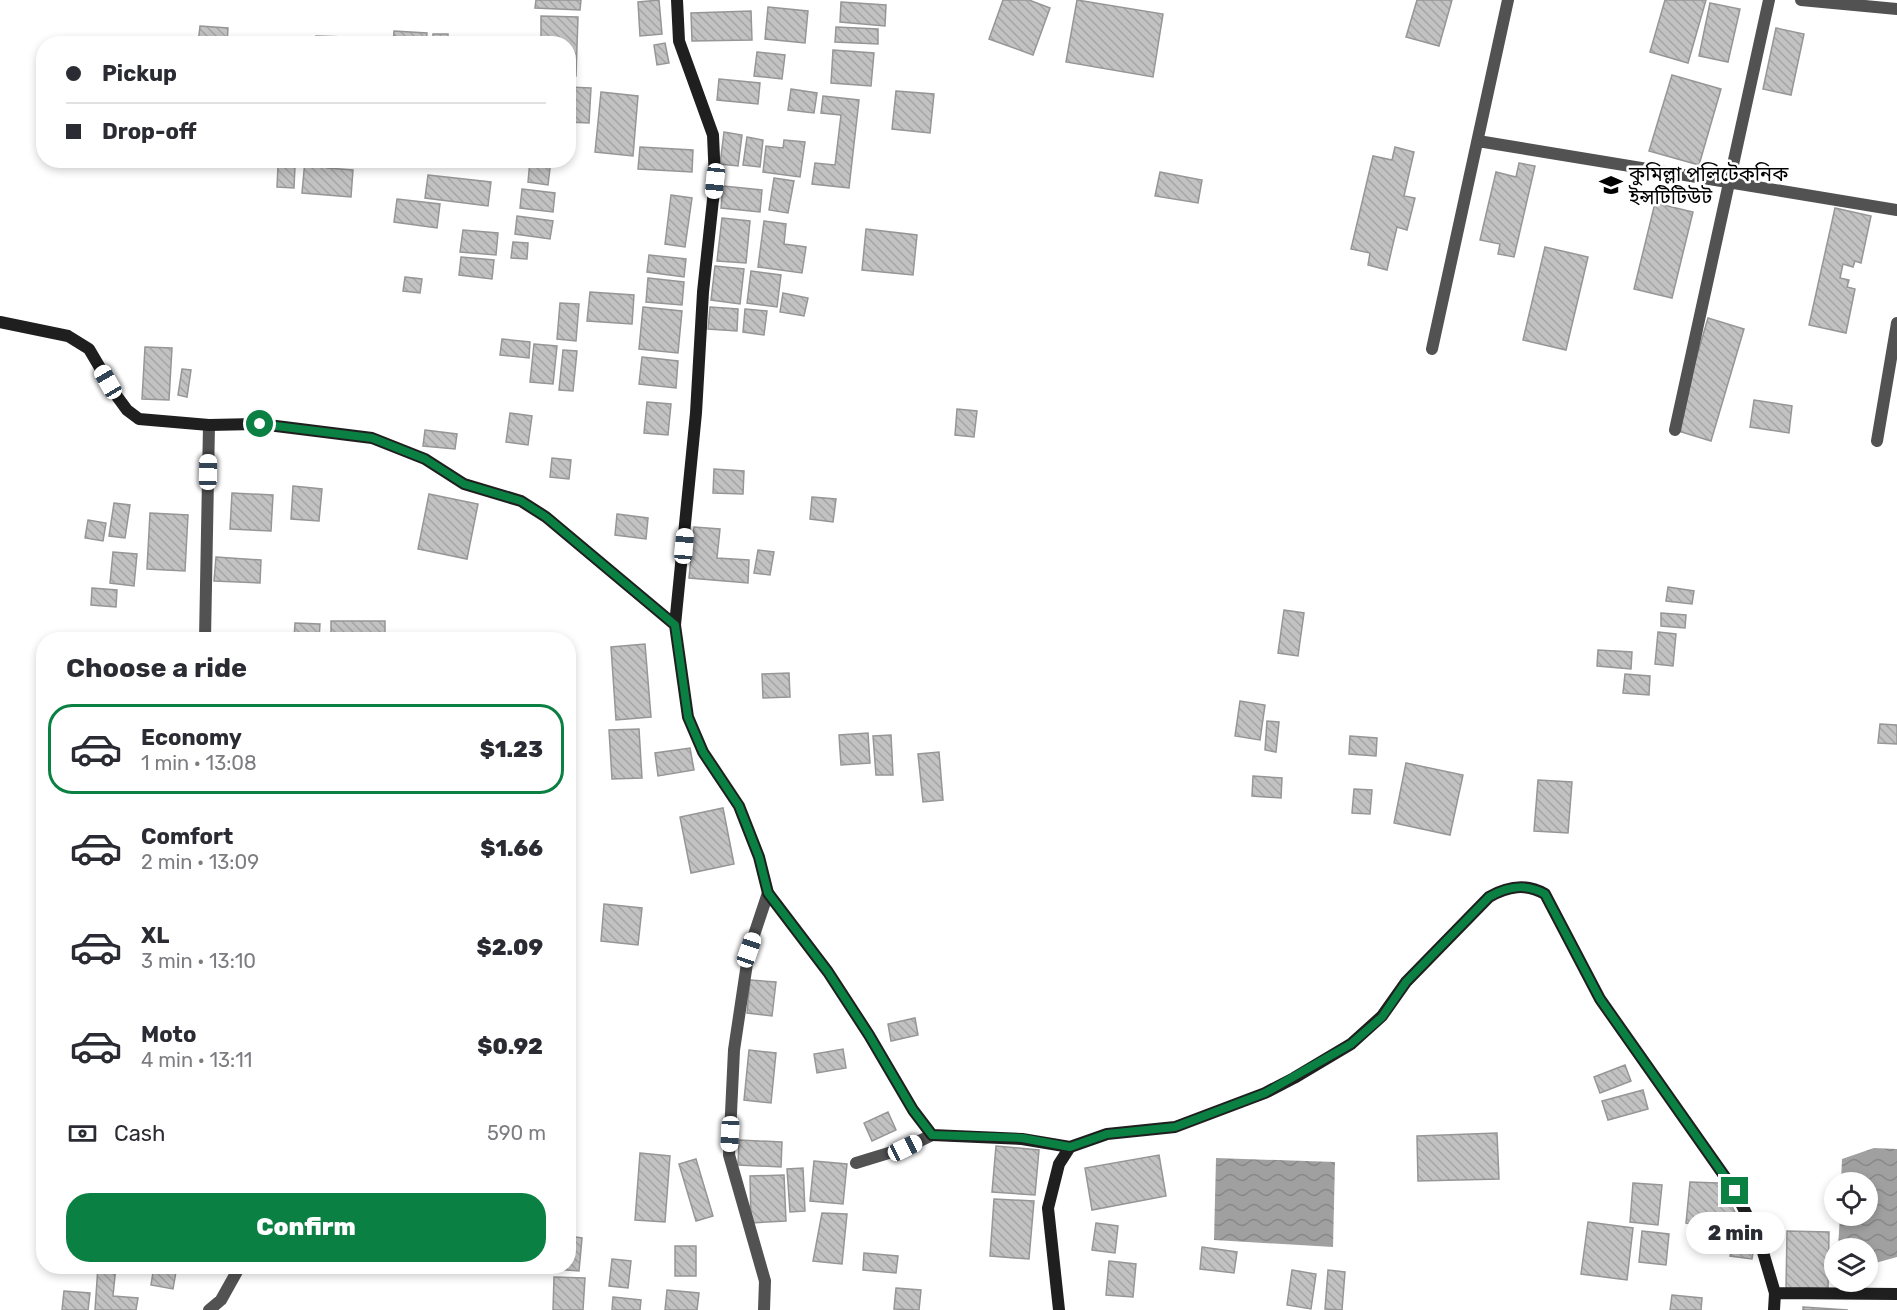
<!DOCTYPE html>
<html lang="en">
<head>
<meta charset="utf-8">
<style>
  :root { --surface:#fff; --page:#f2f2f3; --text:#2b2b33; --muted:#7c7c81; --line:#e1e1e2; --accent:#0b8043 }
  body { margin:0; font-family:Rubik,"Noto Sans Bengali",sans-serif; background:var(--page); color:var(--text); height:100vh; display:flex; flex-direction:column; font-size:22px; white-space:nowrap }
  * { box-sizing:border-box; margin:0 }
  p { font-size:20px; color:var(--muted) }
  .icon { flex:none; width:33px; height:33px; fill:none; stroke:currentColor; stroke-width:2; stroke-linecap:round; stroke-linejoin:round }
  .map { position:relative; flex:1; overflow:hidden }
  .panel { position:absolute; left:36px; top:632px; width:540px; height:642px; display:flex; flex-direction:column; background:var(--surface); border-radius:24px; box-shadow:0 3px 9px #0003 }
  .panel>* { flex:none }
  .top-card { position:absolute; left:36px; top:36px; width:540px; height:132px; border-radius:24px; box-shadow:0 3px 9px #0003; display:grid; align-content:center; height:132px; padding:0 30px; background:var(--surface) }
  .tools { position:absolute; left:1824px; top:1172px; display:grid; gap:12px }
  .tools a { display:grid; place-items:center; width:54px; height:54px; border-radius:50%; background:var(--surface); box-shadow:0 3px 9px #0003; font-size:30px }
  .end { position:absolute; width:27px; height:27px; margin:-14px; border:8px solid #0b8043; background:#fff; box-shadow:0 0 0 3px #fff }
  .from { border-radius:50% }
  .bubble { position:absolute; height:42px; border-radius:21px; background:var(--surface); box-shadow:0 3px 9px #0003; font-size:20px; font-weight:800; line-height:42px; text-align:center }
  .car { position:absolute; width:18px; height:36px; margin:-18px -9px; border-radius:8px; box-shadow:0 0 4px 2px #0007; background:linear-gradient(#fff 24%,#345 0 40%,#fff 0 76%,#345 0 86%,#fff 0) }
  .top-card b { display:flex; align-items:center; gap:21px; height:57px; font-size:22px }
  .top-card b+b { border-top:2px solid var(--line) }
  .top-card i { width:15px; height:15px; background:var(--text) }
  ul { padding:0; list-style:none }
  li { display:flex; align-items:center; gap:18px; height:90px; margin:0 12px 9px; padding:0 18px; border:3px solid transparent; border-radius:24px }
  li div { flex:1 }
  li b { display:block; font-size:22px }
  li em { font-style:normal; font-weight:800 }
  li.active { border-color:var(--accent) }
  li>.icon { width:54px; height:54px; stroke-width:1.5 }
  h2 { padding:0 30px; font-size:27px; line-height:72px }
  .pay { display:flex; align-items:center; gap:15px; height:66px; padding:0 30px; font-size:22px }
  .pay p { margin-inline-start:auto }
  .button { display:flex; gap:12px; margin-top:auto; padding:12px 30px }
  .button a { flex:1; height:69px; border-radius:24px; background:var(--accent); color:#fff; font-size:24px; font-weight:800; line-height:69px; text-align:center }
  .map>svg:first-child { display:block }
</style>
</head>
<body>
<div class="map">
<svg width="1897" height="1310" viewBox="0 0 1897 1310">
  <defs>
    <pattern id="water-waves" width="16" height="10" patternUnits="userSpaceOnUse" patternTransform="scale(1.5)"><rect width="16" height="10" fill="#a0a0a0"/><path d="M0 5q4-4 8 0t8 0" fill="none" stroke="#888"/></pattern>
    <pattern id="building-back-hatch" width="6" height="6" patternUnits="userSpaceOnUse" patternTransform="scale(1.5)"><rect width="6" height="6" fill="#c2c2c2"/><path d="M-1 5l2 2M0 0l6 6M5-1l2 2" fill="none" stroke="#a5a5a5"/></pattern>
  </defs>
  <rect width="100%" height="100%" fill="#fff"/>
  <path fill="url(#water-waves)" d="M 1874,1148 L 1897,1149 L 1897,1257 L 1868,1265 L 1868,1248 L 1838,1248 L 1840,1215 L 1868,1215 L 1868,1182 L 1841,1182 L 1842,1159 Z
    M 1216,1158 L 1335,1162 L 1333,1247 L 1214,1240 Z"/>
  <path fill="url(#building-back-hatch)" stroke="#969696" stroke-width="1.5" d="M 536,0 L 581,0 L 580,10 L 535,8 Z
    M 659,0 L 662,34 L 640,36 L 638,2 Z
    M 1003,0 L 1029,0 L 1050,8 L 1033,55 L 989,39 Z
    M 1077,0 L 1163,14 L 1153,77 L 1066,62 Z
    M 1417,0 L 1452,0 L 1439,46 L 1406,37 Z
    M 1665,0 L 1706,0 L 1688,63 L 1650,52 Z
    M 841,2 L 886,5 L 885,26 L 840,22 Z
    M 1710,3 L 1740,9 L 1728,62 L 1699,56 Z
    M 768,7 L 808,11 L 805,43 L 765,39 Z
    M 751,11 L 752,40 L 692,41 L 691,13 Z
    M 541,16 L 578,17 L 576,76 L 568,76 L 568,44 L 541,44 Z
    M 200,26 L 228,28 L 227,44 L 198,44 Z
    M 836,27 L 878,29 L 878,44 L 835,42 Z
    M 1776,28 L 1804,34 L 1791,95 L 1763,89 Z
    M 394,31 L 427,33 L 426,44 L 393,44 Z
    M 433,34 L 448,34 L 448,44 L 433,44 Z
    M 316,36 L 346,37 L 346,44 L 316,44 Z
    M 479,39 L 530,39 L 530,44 L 479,44 Z
    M 665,43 L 669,63 L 657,65 L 654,45 Z
    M 833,50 L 874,53 L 871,86 L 831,83 Z
    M 757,52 L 785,55 L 782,79 L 754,76 Z
    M 1672,75 L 1721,89 L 1699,165 L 1649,151 Z
    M 719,79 L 760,83 L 758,104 L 717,100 Z
    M 568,87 L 591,88 L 589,123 L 568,122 Z
    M 791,89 L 817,93 L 814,113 L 788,110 Z
    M 896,91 L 934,94 L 930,133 L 892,129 Z
    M 601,92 L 638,96 L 633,156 L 595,152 Z
    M 823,96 L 859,100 L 849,188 L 812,184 L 815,163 L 835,165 L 841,115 L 821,113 Z
    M 724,132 L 742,135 L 738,166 L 720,164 Z
    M 747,137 L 763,140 L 760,167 L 743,165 Z
    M 784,140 L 805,142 L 800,177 L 763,172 L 766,146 L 783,148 Z
    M 640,147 L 693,150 L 692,172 L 638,169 Z
    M 1395,147 L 1414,152 L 1404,196 L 1415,198 L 1407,230 L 1397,227 L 1387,270 L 1368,265 L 1370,253 L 1351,249 L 1373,156 L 1392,160 Z
    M 305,160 L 327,160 L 327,168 L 353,170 L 351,197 L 302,193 Z
    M 530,160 L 551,160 L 548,185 L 528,182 Z
    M 1519,163 L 1535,166 L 1514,257 L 1498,254 L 1500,244 L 1480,240 L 1496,172 L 1516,177 Z
    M 278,166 L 295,166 L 294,188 L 277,187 Z
    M 1160,172 L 1202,180 L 1198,203 L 1155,196 Z
    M 428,175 L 491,182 L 488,206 L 425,198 Z
    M 774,178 L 794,181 L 788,213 L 769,210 Z
    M 723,186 L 762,190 L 760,212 L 721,208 Z
    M 522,189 L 555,193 L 553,212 L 520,208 Z
    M 671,195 L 692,198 L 685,247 L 665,244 Z
    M 397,199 L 440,204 L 437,228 L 394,222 Z
    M 1655,203 L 1693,212 L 1672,298 L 1634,289 Z
    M 1835,208 L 1871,216 L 1861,263 L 1855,261 L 1853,267 L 1843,264 L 1840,278 L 1849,280 L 1847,287 L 1855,289 L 1846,333 L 1809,325 Z
    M 517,216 L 553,221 L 550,239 L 515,234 Z
    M 722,218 L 750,221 L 746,263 L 717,261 Z
    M 764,221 L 786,224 L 784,244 L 806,247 L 802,273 L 758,267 Z
    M 866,229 L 917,235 L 913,275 L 862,270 Z
    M 463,230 L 498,233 L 496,255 L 460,252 Z
    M 513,242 L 528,243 L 527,259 L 511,258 Z
    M 1545,247 L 1588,257 L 1566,350 L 1523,340 Z
    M 649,255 L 686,259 L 684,277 L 647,272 Z
    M 461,257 L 494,260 L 492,279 L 459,275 Z
    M 715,266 L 744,269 L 740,304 L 711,300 Z
    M 751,271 L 781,275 L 777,307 L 747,303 Z
    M 405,277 L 422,279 L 420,293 L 403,291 Z
    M 648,278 L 684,282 L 682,305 L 646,302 Z
    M 590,292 L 634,295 L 632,324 L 587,321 Z
    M 783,293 L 808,298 L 804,316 L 780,312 Z
    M 560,303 L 579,304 L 576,341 L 557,339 Z
    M 643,307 L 682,311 L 678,353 L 639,349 Z
    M 710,307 L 738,309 L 737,331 L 708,329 Z
    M 745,309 L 767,311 L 764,335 L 743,332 Z
    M 1708,318 L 1744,329 L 1711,441 L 1675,430 Z
    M 502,339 L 530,342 L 529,358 L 500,355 Z
    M 534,344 L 557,346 L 553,384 L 530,382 Z
    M 145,347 L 172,348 L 169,400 L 142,399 Z
    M 563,350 L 577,351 L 573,391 L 559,390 Z
    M 642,357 L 678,361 L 676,388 L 639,384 Z
    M 182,369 L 191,370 L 187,397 L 178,395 Z
    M 1754,400 L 1792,406 L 1789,433 L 1750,427 Z
    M 647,402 L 671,404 L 668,435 L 644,433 Z
    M 957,409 L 977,411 L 974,437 L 955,435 Z
    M 510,413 L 532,416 L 528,445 L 506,442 Z
    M 425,430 L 457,434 L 455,449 L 423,446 Z
    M 552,458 L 571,460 L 569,479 L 550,477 Z
    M 714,469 L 744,471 L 743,494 L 713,493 Z
    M 293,486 L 322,489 L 319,521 L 291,519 Z
    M 232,493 L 273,495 L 271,531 L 230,529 Z
    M 429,494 L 478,504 L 467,559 L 418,549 Z
    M 812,497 L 836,499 L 833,522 L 810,519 Z
    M 114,503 L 130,505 L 125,538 L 109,536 Z
    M 150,513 L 188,515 L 185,571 L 147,569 Z
    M 617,514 L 648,518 L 646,539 L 615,535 Z
    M 88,520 L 106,523 L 103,541 L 85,538 Z
    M 694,527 L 720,529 L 717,558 L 749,560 L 748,583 L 689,578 Z
    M 758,550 L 774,552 L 770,575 L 754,573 Z
    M 113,552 L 137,554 L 134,586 L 110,583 Z
    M 216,557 L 261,560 L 260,583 L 214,581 Z
    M 1668,587 L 1694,591 L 1692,604 L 1666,601 Z
    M 92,588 L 117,590 L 116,607 L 91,605 Z
    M 1284,610 L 1304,613 L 1298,656 L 1278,653 Z
    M 1661,613 L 1686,615 L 1685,628 L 1661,626 Z
    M 331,621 L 385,621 L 385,639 L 331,639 Z
    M 295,623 L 320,624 L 319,639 L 294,639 Z
    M 1658,632 L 1676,634 L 1673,666 L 1655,664 Z
    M 645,644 L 651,717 L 616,720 L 611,647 Z
    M 1598,650 L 1632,652 L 1631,669 L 1597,666 Z
    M 789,673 L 790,697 L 763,698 L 762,674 Z
    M 1625,674 L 1650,676 L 1649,695 L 1623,693 Z
    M 1240,701 L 1265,705 L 1260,740 L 1235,736 Z
    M 1267,721 L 1279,722 L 1276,752 L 1265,750 Z
    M 1880,724 L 1897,725 L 1897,744 L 1878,743 Z
    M 639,729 L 642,778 L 612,779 L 609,730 Z
    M 868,733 L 870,763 L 841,765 L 839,735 Z
    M 891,735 L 893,775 L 876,775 L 873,736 Z
    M 1350,736 L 1377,738 L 1376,756 L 1349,754 Z
    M 690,748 L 694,770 L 658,776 L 655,753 Z
    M 939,752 L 943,800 L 923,802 L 918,754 Z
    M 1406,763 L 1463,775 L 1450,835 L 1394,823 Z
    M 1253,776 L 1282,778 L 1281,798 L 1252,796 Z
    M 1538,780 L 1572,782 L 1568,833 L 1534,831 Z
    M 1354,789 L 1372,790 L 1370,814 L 1352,813 Z
    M 723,808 L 734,864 L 691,873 L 680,817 Z
    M 604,904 L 642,908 L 638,945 L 601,941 Z
    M 750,980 L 776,982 L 772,1016 L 747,1013 Z
    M 915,1018 L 918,1035 L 891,1041 L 888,1024 Z
    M 843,1049 L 846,1068 L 817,1073 L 814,1054 Z
    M 749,1050 L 776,1053 L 771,1103 L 744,1100 Z
    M 1625,1065 L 1631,1081 L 1600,1093 L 1594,1077 Z
    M 1643,1090 L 1648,1109 L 1608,1120 L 1602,1101 Z
    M 888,1112 L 896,1130 L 872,1141 L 864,1123 Z
    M 1497,1133 L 1499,1179 L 1418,1181 L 1417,1136 Z
    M 739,1140 L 782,1142 L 781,1167 L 738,1165 Z
    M 996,1146 L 1039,1150 L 1035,1195 L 992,1192 Z
    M 640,1153 L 670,1156 L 665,1222 L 635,1220 Z
    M 1159,1155 L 1166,1196 L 1092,1210 L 1085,1168 Z
    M 696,1159 L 713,1216 L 696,1221 L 679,1164 Z
    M 814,1161 L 847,1164 L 843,1204 L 810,1201 Z
    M 803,1168 L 805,1211 L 790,1212 L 787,1169 Z
    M 784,1175 L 786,1221 L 751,1223 L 750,1176 Z
    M 1690,1182 L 1719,1183 L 1746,1232 L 1686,1223 Z
    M 1633,1183 L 1662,1185 L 1658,1225 L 1630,1222 Z
    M 994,1199 L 1034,1201 L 1029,1259 L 990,1256 Z
    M 822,1213 L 847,1214 L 842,1264 L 813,1261 Z
    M 1588,1222 L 1633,1228 L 1627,1280 L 1581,1274 Z
    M 1096,1223 L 1118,1226 L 1115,1253 L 1092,1250 Z
    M 1642,1231 L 1669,1234 L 1666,1265 L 1639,1262 Z
    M 1787,1231 L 1829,1232 L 1828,1289 L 1786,1288 Z
    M 568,1236 L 582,1238 L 579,1271 L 554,1269 L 554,1266 L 568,1266 Z
    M 1734,1237 L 1755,1241 L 1752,1259 L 1730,1256 Z
    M 675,1246 L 696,1246 L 696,1276 L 675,1276 Z
    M 1202,1247 L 1237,1252 L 1234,1273 L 1200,1269 Z
    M 864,1253 L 898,1256 L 896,1273 L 863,1270 Z
    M 612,1259 L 631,1261 L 628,1288 L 609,1286 Z
    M 1109,1261 L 1136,1264 L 1133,1297 L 1106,1295 Z
    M 98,1266 L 116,1266 L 113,1296 L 138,1298 L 136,1310 L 95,1310 Z
    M 154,1266 L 177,1266 L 173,1289 L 151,1285 Z
    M 1292,1270 L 1316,1274 L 1311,1309 L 1287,1305 Z
    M 1328,1270 L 1345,1272 L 1342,1310 L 1325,1309 Z
    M 554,1277 L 585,1278 L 583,1310 L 553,1310 Z
    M 896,1288 L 921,1290 L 919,1310 L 894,1309 Z
    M 667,1290 L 699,1293 L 697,1310 L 665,1310 Z
    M 64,1291 L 90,1293 L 88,1310 L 62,1310 Z
    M 1672,1295 L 1702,1298 L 1701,1310 L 1670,1310 Z
    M 613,1297 L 641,1300 L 640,1310 L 612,1310 Z
    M 1803,1307 L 1848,1310 L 1803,1310 Z"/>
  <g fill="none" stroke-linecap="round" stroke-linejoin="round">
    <path stroke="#525252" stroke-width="12" d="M 1801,0 L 1897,9
      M 1478,141 L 1897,210
      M 1432,349 L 1508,0
      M 1675,430 L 1769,0
      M 1877,441 L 1897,323
      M 205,639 L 209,425
      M 856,1163 L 905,1148 L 932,1135
      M 209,1310 L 221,1300 L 240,1266
      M 764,1310 L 765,1281 L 729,1155 L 734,1050 L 749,950 L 768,893"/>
    <path stroke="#1f1f1f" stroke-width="12" d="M 677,0 L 679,41 L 713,135 L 715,181 L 703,292 L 696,413 L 675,625 L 688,717 L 703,752 L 739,806 L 759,857 L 768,893 L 828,972 L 869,1035 L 913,1110 L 932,1135 L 1022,1139 L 1070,1147
      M 0,322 L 68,336 L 89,349 L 116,395 L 127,410 L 139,419 L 209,425 L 260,424 L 372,438 L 425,459 L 464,484 L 521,501 L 546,517 L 675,625
      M 1059,1310 L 1048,1208 L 1059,1164 L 1070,1147 L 1107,1134 L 1175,1127 L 1265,1093 L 1294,1078 L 1351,1044 L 1382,1016 L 1406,982 L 1489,897 C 1508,886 1526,883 1545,894 L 1600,999 L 1735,1191 L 1760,1242 L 1775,1293 L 1897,1294
      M 1774,1310 L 1775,1293"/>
  </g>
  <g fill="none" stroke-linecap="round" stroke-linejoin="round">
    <path stroke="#0b8043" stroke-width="8" d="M 260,424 L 372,438 L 425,459 L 464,484 L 521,501 L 546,517 L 675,625 L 688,717 L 703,752 L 739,806 L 759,857 L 768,893 L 828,972 L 869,1035 L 913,1110 L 932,1135 L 1022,1138 L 1070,1147 L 1107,1134 L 1175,1127 L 1265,1093 L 1351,1044 L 1382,1017 L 1406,982 L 1489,897 C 1508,886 1526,883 1545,894 L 1600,999 L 1735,1191"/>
  </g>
  <defs>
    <g id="university-bare" transform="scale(1.8)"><path d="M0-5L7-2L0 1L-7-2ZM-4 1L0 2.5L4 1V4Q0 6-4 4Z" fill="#000" stroke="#fff" stroke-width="2.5" paint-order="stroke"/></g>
  </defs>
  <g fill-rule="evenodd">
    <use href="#university-bare" x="1611" y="185"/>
  </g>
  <g text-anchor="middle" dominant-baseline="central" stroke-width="5" stroke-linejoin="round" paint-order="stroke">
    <g font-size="20" fill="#000" stroke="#fff" text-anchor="start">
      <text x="1629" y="174">কুমিল্লা পলিটেকনিক<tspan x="1629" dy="23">ইন্সটিটিউট</tspan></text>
    </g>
  </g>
</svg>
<div class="tools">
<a><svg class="icon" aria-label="locate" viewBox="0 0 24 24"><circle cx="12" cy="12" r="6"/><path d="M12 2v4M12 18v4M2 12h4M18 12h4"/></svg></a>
<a><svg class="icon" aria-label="layers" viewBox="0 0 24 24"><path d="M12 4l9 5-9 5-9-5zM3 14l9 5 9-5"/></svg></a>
</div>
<i class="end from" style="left:260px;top:424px"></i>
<i class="end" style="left:1735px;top:1191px"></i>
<div class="bubble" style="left:1686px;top:1212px;width:99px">2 min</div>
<i class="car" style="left:715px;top:181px;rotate:186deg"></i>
<i class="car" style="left:108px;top:382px;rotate:330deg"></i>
<i class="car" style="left:208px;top:472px;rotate:1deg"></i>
<i class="car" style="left:684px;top:546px;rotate:5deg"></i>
<i class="car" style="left:749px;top:950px;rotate:19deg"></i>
<i class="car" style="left:730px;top:1134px;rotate:183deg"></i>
<i class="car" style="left:905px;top:1148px;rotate:64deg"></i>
<div class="top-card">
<b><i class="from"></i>Pickup</b>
<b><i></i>Drop-off</b>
</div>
<section class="panel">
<h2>Choose a ride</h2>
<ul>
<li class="active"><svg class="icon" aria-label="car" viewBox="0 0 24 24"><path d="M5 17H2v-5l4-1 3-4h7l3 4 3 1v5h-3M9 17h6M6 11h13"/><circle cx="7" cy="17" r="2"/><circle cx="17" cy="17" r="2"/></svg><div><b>Economy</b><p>1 min · 13:08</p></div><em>$1.23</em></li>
<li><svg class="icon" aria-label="car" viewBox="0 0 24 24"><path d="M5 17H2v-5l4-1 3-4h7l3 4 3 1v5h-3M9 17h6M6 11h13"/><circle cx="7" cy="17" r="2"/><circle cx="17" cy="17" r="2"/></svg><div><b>Comfort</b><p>2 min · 13:09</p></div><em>$1.66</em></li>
<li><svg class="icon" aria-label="car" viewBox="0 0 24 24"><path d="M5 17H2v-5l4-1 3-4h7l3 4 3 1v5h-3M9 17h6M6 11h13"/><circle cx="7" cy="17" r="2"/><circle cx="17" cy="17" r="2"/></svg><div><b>XL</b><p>3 min · 13:10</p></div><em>$2.09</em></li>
<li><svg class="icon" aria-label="car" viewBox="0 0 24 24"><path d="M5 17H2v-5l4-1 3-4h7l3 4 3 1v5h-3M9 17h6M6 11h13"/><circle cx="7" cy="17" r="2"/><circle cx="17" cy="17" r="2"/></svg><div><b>Moto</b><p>4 min · 13:11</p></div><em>$0.92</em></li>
</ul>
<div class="pay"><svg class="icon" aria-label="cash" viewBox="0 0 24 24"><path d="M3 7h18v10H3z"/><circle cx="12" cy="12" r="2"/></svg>Cash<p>590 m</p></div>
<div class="button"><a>Confirm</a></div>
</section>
</div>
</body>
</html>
